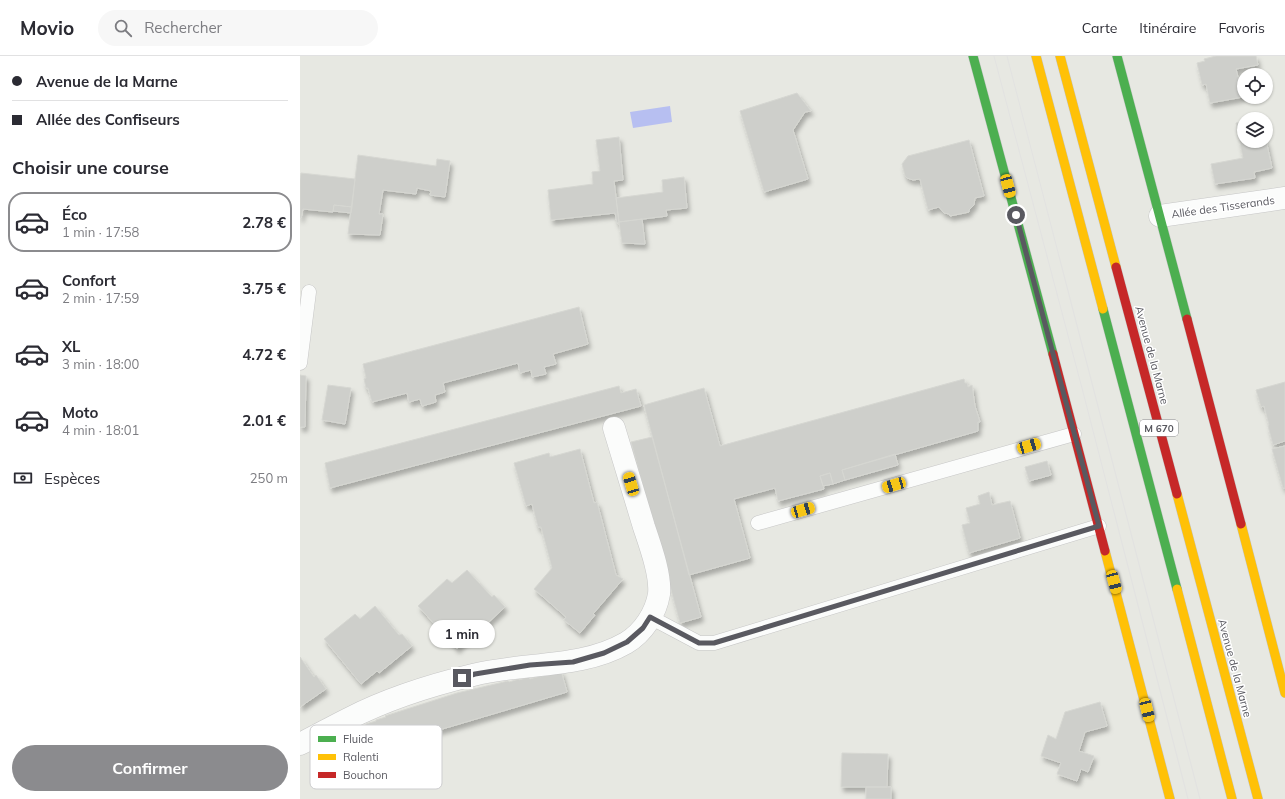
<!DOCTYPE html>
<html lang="fr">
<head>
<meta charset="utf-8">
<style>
  :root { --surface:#fff; --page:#f7f7f7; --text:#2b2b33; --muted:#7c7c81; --line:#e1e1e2; --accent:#8b8b8e }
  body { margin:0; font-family:Mulish,sans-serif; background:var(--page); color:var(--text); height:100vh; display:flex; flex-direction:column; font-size:15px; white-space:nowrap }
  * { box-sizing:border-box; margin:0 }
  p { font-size:13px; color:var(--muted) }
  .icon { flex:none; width:22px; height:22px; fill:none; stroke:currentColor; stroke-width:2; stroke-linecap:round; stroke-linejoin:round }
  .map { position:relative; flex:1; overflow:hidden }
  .drawer { display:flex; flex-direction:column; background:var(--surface); width:300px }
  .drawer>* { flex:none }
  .hud { display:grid; align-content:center; height:88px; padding:0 12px; background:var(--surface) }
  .buttons { position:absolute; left:937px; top:12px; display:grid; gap:8px }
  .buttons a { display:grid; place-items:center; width:36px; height:36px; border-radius:50%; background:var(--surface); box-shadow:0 1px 3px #0004; font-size:20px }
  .end { position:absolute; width:18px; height:18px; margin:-9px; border:5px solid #595960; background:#fff; box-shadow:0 0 0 2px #fff }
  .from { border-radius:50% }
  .bubble { position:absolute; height:28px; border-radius:14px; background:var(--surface); box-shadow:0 1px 3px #0004; font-size:13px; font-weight:700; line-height:28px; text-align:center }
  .car { position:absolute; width:12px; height:24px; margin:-12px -6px; border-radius:5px; box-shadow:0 0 3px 1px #0007; background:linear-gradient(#f5c518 24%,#345 0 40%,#f5c518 0 76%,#345 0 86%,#f5c518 0) }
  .hud b { display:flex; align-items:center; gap:14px; height:38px; font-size:15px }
  .hud b+b { border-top:1px solid var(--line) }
  .hud i { width:10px; height:10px; background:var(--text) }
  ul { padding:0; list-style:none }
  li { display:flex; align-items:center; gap:12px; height:60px; margin:0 8px 6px; padding:0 4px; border:2px solid transparent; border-radius:16px }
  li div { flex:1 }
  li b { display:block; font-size:15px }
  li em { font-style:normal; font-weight:700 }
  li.on { border-color:var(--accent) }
  li>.icon { width:36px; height:36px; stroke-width:1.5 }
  h2 { padding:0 12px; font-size:18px; line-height:48px }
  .pay { display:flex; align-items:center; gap:10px; height:44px; padding:0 12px; font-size:15px }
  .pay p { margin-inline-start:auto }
  .button { display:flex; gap:8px; margin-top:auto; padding:8px 12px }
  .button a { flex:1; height:46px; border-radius:24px; background:var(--accent); color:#fff; font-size:16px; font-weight:700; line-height:46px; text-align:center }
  header { display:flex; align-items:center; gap:24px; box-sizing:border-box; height:56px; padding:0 20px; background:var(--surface); border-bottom:1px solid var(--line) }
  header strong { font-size:19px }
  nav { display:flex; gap:22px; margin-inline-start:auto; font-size:14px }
  .search { width:280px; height:36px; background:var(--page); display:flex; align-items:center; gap:10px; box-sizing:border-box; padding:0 14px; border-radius:22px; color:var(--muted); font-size:15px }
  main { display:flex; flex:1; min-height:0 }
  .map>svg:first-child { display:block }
</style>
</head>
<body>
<header>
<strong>Movio</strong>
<div class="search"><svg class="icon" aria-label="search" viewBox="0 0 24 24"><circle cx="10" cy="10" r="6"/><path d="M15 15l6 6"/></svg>Rechercher</div>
<nav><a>Carte</a><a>Itinéraire</a><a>Favoris</a></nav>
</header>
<main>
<section class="drawer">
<div class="hud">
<b><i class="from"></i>Avenue de la Marne</b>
<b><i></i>Allée des Confiseurs</b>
</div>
<h2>Choisir une course</h2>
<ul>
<li class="on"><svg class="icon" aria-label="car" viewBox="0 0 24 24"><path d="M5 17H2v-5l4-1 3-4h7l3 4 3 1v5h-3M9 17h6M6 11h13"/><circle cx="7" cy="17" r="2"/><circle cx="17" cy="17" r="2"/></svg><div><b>Éco</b><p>1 min · 17:58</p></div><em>2.78 €</em></li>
<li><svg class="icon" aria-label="car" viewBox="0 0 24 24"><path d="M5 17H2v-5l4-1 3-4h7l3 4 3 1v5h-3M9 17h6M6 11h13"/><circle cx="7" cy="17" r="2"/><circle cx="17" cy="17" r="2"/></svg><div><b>Confort</b><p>2 min · 17:59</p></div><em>3.75 €</em></li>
<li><svg class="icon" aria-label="car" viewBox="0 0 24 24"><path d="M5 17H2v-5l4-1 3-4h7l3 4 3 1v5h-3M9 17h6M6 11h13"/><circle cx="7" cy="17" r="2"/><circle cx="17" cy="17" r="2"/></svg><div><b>XL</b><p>3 min · 18:00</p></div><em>4.72 €</em></li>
<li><svg class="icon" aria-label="car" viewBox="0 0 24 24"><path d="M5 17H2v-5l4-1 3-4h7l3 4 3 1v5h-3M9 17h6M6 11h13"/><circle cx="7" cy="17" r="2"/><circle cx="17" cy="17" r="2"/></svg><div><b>Moto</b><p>4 min · 18:01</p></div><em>2.01 €</em></li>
</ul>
<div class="pay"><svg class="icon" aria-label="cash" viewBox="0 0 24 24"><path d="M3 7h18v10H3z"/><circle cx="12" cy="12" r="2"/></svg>Espèces<p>250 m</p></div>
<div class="button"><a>Confirmer</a></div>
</section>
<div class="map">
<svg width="985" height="743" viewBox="0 0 985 743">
  <defs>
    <filter id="shadow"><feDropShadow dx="2.5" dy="4.5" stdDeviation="2" flood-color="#0004"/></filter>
  </defs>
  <rect width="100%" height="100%" fill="#e7e8e2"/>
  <path fill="#b7bff1" d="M 370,50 L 372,66 L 333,72 L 330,56 Z"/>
  <path fill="#cecfcb" stroke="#d6d7d2" filter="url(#shadow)" d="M 916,0 L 956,0 L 958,9 L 936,13 L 938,21 L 939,21 L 943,41 L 910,47 L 906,28 L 902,29 L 897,7 L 905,5 L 904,3 Z
    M 497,37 L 511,55 L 505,56 L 493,74 L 508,123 L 464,136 L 440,55 Z
    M 944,66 L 944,85 L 966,84 L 972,112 L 954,116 L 955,122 L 915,128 L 911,108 L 943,102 L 936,67 Z
    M 319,81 L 323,124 L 314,125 L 319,166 L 317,167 L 315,157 L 251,164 L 248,134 L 293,128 L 292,116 L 300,115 L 296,84 Z
    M 669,84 L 684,140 L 675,142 L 674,149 L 669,154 L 669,156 L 650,160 L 649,158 L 644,157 L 639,151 L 628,154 L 620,123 L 613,124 L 607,122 L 605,120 L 602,108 L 608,100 Z
    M 58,99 L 136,110 L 137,103 L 150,105 L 145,141 L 130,139 L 131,135 L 117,132 L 116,138 L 83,134 L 79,158 L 83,158 L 80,179 L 48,178 Z
    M 1,117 L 55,123 L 52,151 L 34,149 L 33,156 L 3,153 L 1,162 L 0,162 L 0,124 Z
    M 384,121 L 387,152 L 366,154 L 367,160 L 319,166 L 316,142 L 363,136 L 362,124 Z
    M 34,149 L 52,151 L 51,157 L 33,155 Z
    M 342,163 L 345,188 L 322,187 L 319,166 Z
    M 279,251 L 288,288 L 253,298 L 256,308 L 244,311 L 246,318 L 232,321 L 231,314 L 220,317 L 218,307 L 143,327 L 145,336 L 135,339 L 136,346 L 122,350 L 120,343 L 109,346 L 107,337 L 72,346 L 68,332 L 66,332 L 64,323 L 66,322 L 63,308 Z
    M 0,319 L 6,320 L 5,371 L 0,371 Z
    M 664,323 L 665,327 L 667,327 L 668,331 L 672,329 L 675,350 L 680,366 L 678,366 L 678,375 L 542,414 L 545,424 L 533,428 L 530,417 L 520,420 L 524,433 L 478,445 L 475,432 L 434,443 L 450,502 L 389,519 L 344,349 L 404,332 L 420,390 Z
    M 985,326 L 985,385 L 973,389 L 968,370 L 969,369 L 964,350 L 961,351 L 956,334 Z
    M 28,329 L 51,332 L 45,368 L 22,364 Z
    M 319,330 L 321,337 L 336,333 L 341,350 L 30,432 L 25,407 Z
    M 352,381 L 401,561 L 380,567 L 331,386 Z
    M 985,390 L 985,432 L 983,432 L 972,393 Z
    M 280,393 L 294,447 L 297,446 L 316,519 L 323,523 L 293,558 L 295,559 L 280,577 L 264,564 L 266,561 L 234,533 L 252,512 L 241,471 L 238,471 L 232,448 L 226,450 L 214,407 L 249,397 L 250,401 Z
    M 595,398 L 598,409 L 545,424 L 542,414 Z
    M 747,405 L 751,419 L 729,425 L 725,411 Z
    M 530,417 L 533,428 L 523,430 L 520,420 Z
    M 689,436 L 692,449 L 710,445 L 720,482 L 669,497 L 662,469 L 670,467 L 666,452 L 680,448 L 678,440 Z
    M 167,514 L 192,541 L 194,539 L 205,551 L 174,580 L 172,578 L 157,593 L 118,550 L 147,523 L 152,527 Z
    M 75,550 L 99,579 L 102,578 L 112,590 L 79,617 L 77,615 L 61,628 L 24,583 L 55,558 L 60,563 Z
    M 0,601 L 14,621 L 16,619 L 26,633 L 0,651 Z
    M 261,615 L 267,636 L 28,707 L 22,686 L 47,678 L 47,677 L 56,674 L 56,672 L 66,670 L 66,668 L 76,665 L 76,664 L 86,661 L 85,660 L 157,637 L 208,625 L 209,626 L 219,623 L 219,624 L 229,621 L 230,623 L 240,620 L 240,621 Z
    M 800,646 L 807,670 L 785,676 L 779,695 L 794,700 L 788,716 L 781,713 L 777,725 L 757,718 L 761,707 L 741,700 L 748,679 L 756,683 L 765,656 Z
    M 542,697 L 588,698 L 587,731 L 541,731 Z
    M 566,731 L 591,731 L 591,743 L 566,743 Z"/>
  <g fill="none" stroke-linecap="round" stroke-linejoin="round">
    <g stroke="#c6c6c6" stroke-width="15">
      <path id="lane" d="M 0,307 L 9,236
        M 458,467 L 774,378
        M 350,561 L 399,587 L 414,587 L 799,470"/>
    </g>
    <g stroke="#c6c6c6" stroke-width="23">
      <path id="street" d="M 860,160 L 985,142
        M 0,688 C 16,680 32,671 48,663 C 87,643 131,629 173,619 C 223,606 281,613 326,587 C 343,577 356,557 359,538 C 361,519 350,489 344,471 C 334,438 324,405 314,372"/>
    </g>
    <g stroke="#c4c5c4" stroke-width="10">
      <path id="fast" d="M 673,0 L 753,298
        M 817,0 L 887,263
        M 803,253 L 877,533"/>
    </g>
    <g stroke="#c4c5c4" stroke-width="10">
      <path id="slow" d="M 736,0 L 803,253
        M 760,0 L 816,211
        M 877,438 L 958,743
        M 941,468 L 985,637
        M 805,495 L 870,743
        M 877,533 L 932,743"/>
    </g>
    <g stroke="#c4c5c4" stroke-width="10">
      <path id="jam" d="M 816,211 L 877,438
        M 887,263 L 941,468
        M 753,298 L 805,495"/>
    </g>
    <use href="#lane" stroke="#fbfcfb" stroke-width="14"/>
    <use href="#street" stroke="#fbfcfb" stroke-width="22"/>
    <use href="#fast" stroke="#4caf50" stroke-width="9"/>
    <use href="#slow" stroke="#ffc107" stroke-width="9"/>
    <use href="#jam" stroke="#c62828" stroke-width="9"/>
    <path stroke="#e2e2e1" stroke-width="1" d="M 694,0 L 783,336 L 888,743
      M 707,0 L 900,743"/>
  </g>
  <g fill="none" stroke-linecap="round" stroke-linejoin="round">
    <path stroke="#595960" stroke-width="5" d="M 162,622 L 175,618 L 230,609 L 273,606 L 304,597 L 327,586 L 343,572 L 350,561 L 399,587 L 414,587 L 799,470 L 716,159"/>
  </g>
  <g text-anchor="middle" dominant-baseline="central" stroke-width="3" stroke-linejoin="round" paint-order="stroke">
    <rect fill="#fff" stroke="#8b8b90" stroke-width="1" x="840" y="364" width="38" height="16" rx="3"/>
    <g font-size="10" font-weight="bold" fill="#595960">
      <text x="859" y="372">M 670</text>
    </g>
    <g font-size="11" fill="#595960" stroke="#fff">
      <text transform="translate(923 151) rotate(-8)">Allée des Tisserands</text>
      <text transform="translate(852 299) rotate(75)">Avenue de la Marne</text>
      <text transform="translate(935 612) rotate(75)">Avenue de la Marne</text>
    </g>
  </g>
  <rect x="10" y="669" width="132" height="64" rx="6" fill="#fff" stroke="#cdcdcf" stroke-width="1"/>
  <rect x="18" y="680" width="18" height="6" fill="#4caf50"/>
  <rect x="18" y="698" width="18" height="6" fill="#ffc107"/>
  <rect x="18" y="716" width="18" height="6" fill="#c62828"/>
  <g font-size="11" fill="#595960">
    <text x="43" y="687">Fluide</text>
    <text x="43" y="705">Ralenti</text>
    <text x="43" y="723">Bouchon</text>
  </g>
</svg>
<div class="buttons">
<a><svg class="icon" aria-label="locate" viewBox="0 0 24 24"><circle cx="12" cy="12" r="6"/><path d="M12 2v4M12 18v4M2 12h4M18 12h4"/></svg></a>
<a><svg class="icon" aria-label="layers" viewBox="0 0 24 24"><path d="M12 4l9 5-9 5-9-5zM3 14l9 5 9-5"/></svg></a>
</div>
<i class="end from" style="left:716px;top:159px"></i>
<i class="end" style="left:162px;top:622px"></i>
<div class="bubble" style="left:129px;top:564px;width:66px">1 min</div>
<i class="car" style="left:708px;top:130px;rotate:165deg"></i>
<i class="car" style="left:729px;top:390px;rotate:74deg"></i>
<i class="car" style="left:331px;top:428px;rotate:343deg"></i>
<i class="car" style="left:594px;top:429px;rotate:254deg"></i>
<i class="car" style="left:503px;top:454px;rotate:74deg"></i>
<i class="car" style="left:814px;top:526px;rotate:165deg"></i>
<i class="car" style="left:847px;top:654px;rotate:166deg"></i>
</div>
</main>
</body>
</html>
